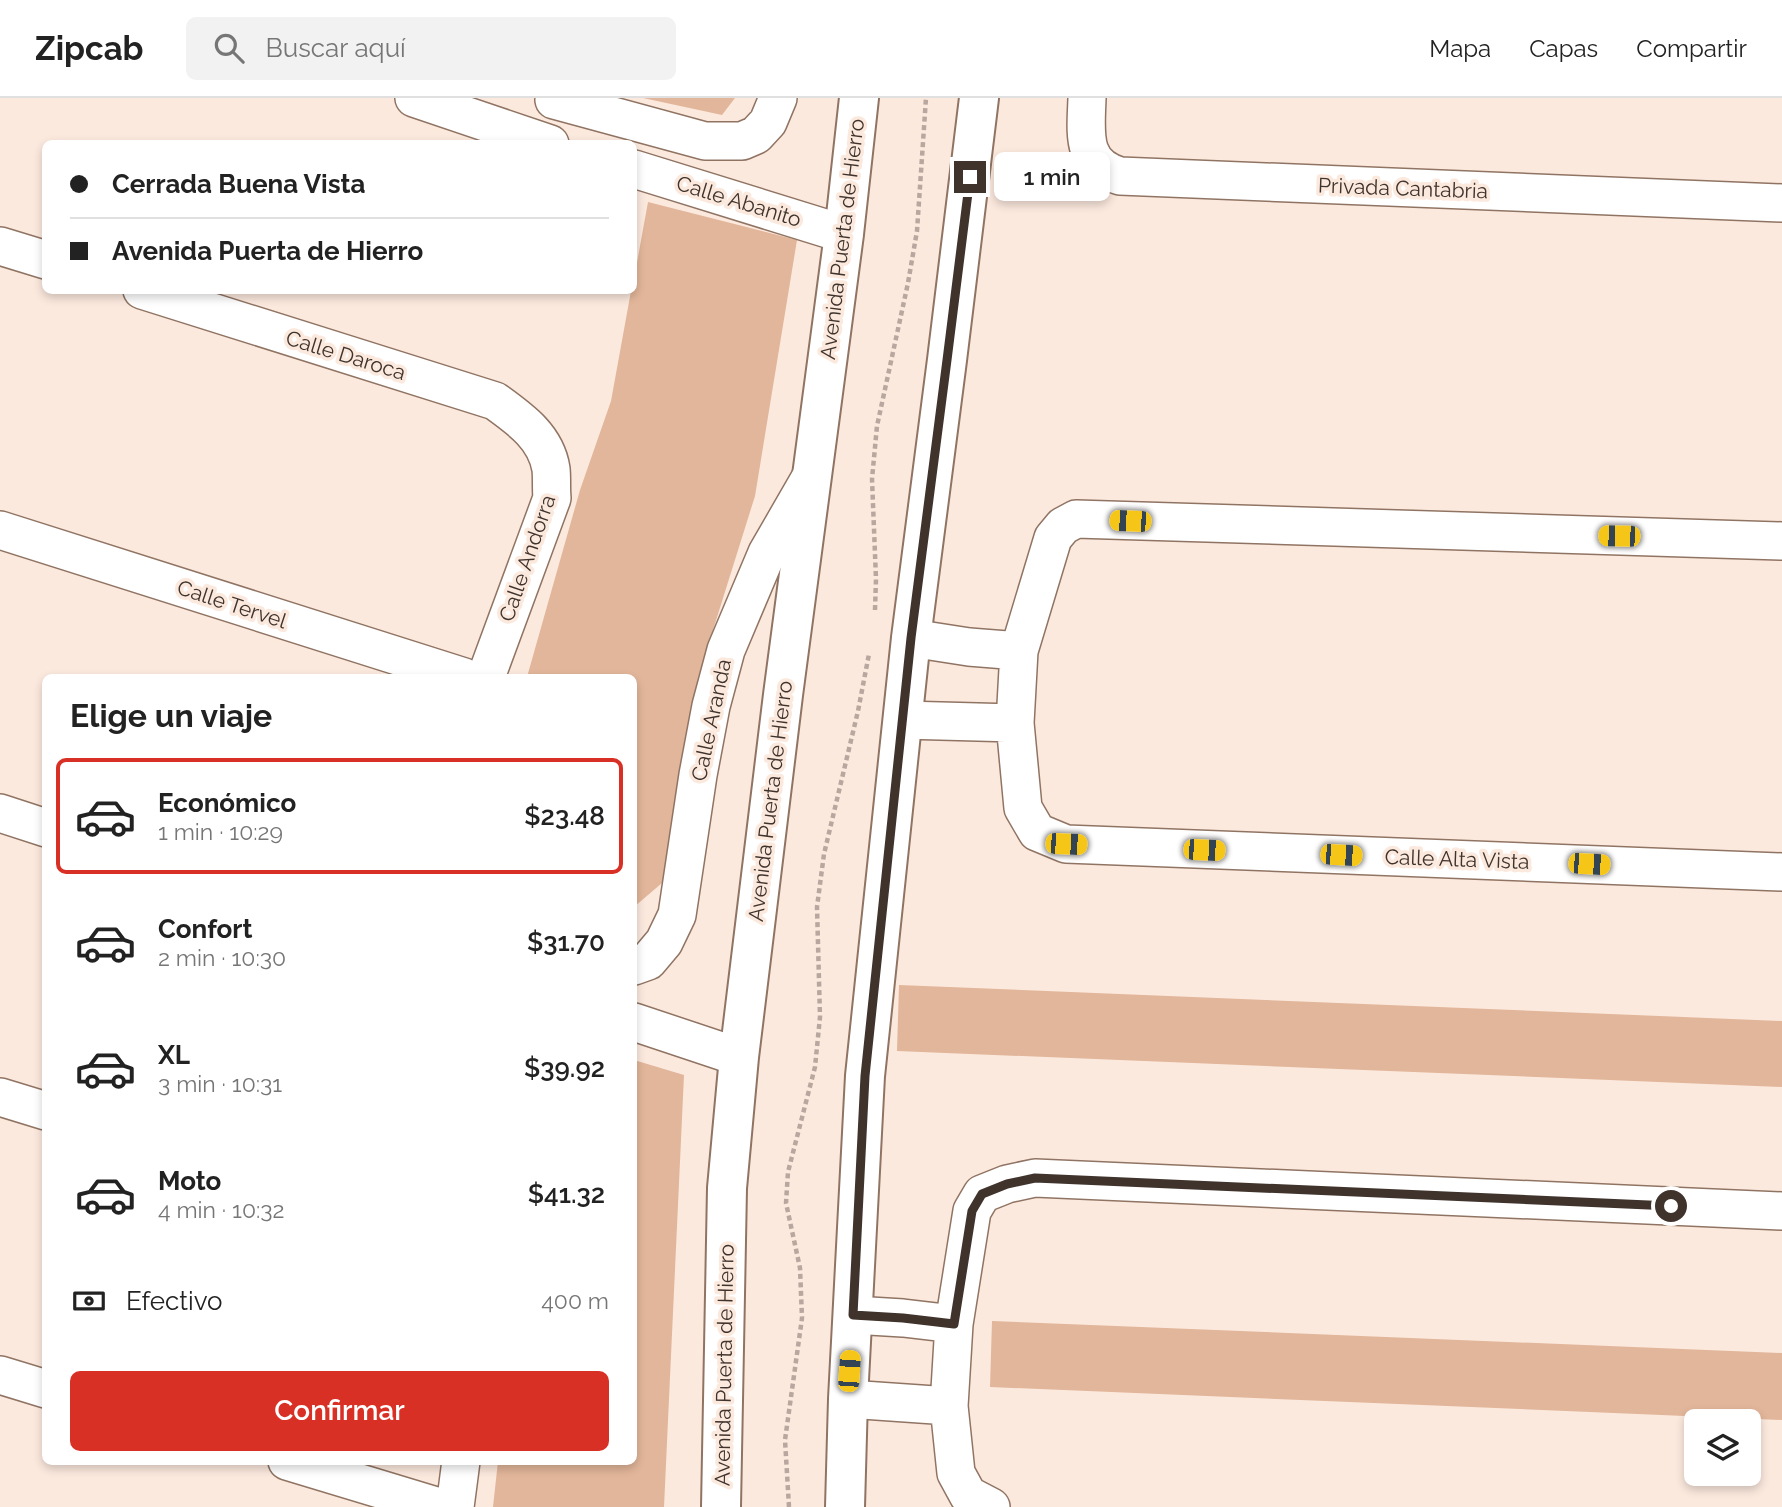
<!DOCTYPE html>
<html lang="es">
<head>
<meta charset="utf-8">
<style>
  :root { --surface:#fff; --page:#f2f2f2; --text:#222; --muted:#767676; --line:#e0e0e0; --accent:#d93025 }
  body { margin:0; font-family:Raleway,sans-serif; background:var(--page); color:var(--text); height:100vh; display:flex; flex-direction:column; font-size:26px; white-space:nowrap }
  * { box-sizing:border-box; margin:0 }
  p { font-size:23px; color:var(--muted) }
  .icon { flex:none; width:38px; height:38px; fill:none; stroke:currentColor; stroke-width:2; stroke-linecap:round; stroke-linejoin:round }
  .map { position:relative; flex:1; overflow:hidden }
  .drawer { position:absolute; left:42px; top:576px; width:595px; height:791px; display:flex; flex-direction:column; background:var(--surface); border-radius:10px; box-shadow:0 4px 10px #0003 }
  .drawer>* { flex:none }
  .banner { position:absolute; left:42px; top:42px; width:595px; height:154px; border-radius:10px; box-shadow:0 4px 10px #0003; display:grid; align-content:center; height:154px; padding:0 28px; background:var(--surface) }
  .tools { position:absolute; left:1684px; top:1311px; display:grid; gap:14px }
  .tools a { display:grid; place-items:center; width:77px; height:77px; border-radius:10px; background:var(--surface); box-shadow:0 4px 10px #0003; font-size:35px }
  .end { position:absolute; width:32px; height:32px; margin:-16px; border:9px solid #3f332c; background:#fff; box-shadow:0 0 0 4px #fff }
  .from { border-radius:50% }
  .bubble { position:absolute; height:49px; border-radius:10px; background:var(--surface); box-shadow:0 4px 10px #0003; font-size:23px; font-weight:600; line-height:49px; text-align:center }
  .car { position:absolute; width:21px; height:42px; margin:-21px -10px; border-radius:9px; box-shadow:0 0 5px 2px #0007; background:linear-gradient(#f5c518 24%,#345 0 40%,#f5c518 0 76%,#345 0 86%,#f5c518 0) }
  .banner b { display:flex; align-items:center; gap:24px; height:66px; font-size:26px }
  .banner b+b { border-top:2px solid var(--line) }
  .banner i { width:18px; height:18px; background:var(--text) }
  ul { padding:0; list-style:none }
  li { display:flex; align-items:center; gap:21px; height:116px; margin:0 14px 10px; padding:0 14px; border:4px solid transparent; border-radius:10px }
  li div { flex:1 }
  li b { display:block; font-size:26px }
  li em { font-style:normal; font-weight:600 }
  li.current { border-color:var(--accent) }
  li>.icon { width:63px; height:63px; stroke-width:1.5 }
  h2 { padding:0 28px; font-size:32px; line-height:84px }
  .pay { display:flex; align-items:center; gap:18px; height:77px; padding:0 28px; font-size:26px }
  .pay p { margin-inline-start:auto }
  .primary-button { display:flex; gap:14px; margin-top:auto; padding:14px 28px }
  .primary-button a { flex:1; height:80px; border-radius:10px; background:var(--accent); color:#fff; font-size:28px; font-weight:600; line-height:80px; text-align:center }
  header { display:flex; align-items:center; gap:42px; box-sizing:border-box; height:98px; padding:0 35px; background:var(--surface); border-bottom:2px solid var(--line) }
  header strong { font-size:33px }
  nav { display:flex; gap:38px; margin-inline-start:auto; font-size:24px }
  .search { width:490px; height:63px; background:var(--page); display:flex; align-items:center; gap:18px; box-sizing:border-box; padding:0 24px; border-radius:10px; color:var(--muted); font-size:26px }
  .map>svg:first-child { display:block }
</style>
</head>
<body>
<header>
<strong>Zipcab</strong>
<div class="search"><svg class="icon" aria-label="search" viewBox="0 0 24 24"><circle cx="10" cy="10" r="6"/><path d="M15 15l6 6"/></svg>Buscar aquí</div>
<nav><a>Mapa</a><a>Capas</a><a>Compartir</a></nav>
</header>
<div class="map">
<svg width="1782" height="1409" viewBox="0 0 1782 1409">
  <rect width="100%" height="100%" fill="#fce9de"/>
  <path fill="#e2b69a" d="M 643,0 L 735,0 L 722,17 Z
    M 648,104 L 797,142 L 755,398 L 698,580 L 662,785 L 634,809 L 634,579 L 527,579 L 580,392 L 611,303 L 631,193 L 634,192 L 634,181 Z
    M 899,887 L 1782,923 L 1782,989 L 897,953 Z
    M 634,962 L 684,977 L 664,1409 L 493,1409 L 498,1363 L 634,1363 Z
    M 992,1223 L 1782,1255 L 1782,1322 L 990,1289 Z"/>
  <g fill="none" stroke-linecap="round" stroke-linejoin="round">
    <g stroke="#907463" stroke-width="40">
      <path id="street" d="M 414,0 L 550,46
        M 1087,0 C 1086,34 1080,67 1120,78 L 1782,105
        M 554,2 L 705,43 L 742,43 L 756,37 L 768,24 L 778,0
        M 634,71 L 844,136
        M 0,148 L 46,162
        M 142,192 L 495,303 C 520,321 546,339 551,371 C 552,380 551,390 552,400 L 486,579
        M 0,432 L 464,579
        M 1782,443 L 1076,421 L 1063,428 L 1053,440 L 1019,553 L 1015,625 L 1023,710 L 1037,734 L 1066,746 L 1782,774
        M 911,540 L 969,549 L 1019,553
        M 903,622 L 1015,625
        M 0,715 L 46,730
        M 634,868 L 648,863 L 664,844 L 677,817 L 698,677 L 711,608 L 726,552 L 767,455 L 812,377
        M 634,924 L 739,959
        M 0,999 L 46,1013
        M 853,1217 L 903,1220 L 954,1226
        M 0,1277 L 46,1291
        M 848,1301 L 949,1308
        M 287,1363 L 439,1409
        M 455,1409 L 461,1363
        M 991,1409 L 968,1397 L 956,1375 L 949,1308 L 954,1226 L 972,1113 L 982,1096 L 1007,1086 L 1035,1080 L 1782,1113"/>
    </g>
    <g stroke="#907463" stroke-width="42">
      <path id="secondary" d="M 721,1409 L 727,1090 L 739,959 L 783,597 L 844,136 L 859,0
        M 845,1409 L 848,1301 L 865,978 L 911,540 L 947,262 L 979,0"/>
    </g>
    <path stroke="#b8a79e" stroke-width="4.5" stroke-dasharray="5 3.5" stroke-linecap="butt" d="M 875,512 L 876,481 L 872,381 L 877,328 L 908,185 L 917,133 L 926,0
      M 789,1409 L 785,1342 L 802,1220 L 800,1170 L 786,1105 L 788,1074 L 815,969 L 820,919 L 817,809 L 824,756 L 858,613 L 869,556"/>
    <use href="#street" stroke="#fff" stroke-width="37"/>
    <use href="#secondary" stroke="#fff" stroke-width="38"/>
  </g>
  <g fill="none" stroke-linecap="round" stroke-linejoin="round">
    <path stroke="#3f332c" stroke-width="9" d="M 970,79 L 947,262 L 911,540 L 865,978 L 853,1217 L 903,1220 L 954,1226 L 972,1113 L 982,1096 L 1007,1086 L 1035,1080 L 1671,1108"/>
  </g>
  <g text-anchor="middle" dominant-baseline="central" stroke-width="7" stroke-linejoin="round" paint-order="stroke">
    <g font-size="21" fill="#3f332c" stroke="#fce9de">
      <text transform="translate(1403 90) rotate(2)">Privada Cantabria</text>
      <text transform="translate(739 103) rotate(17)">Calle Abanito</text>
      <text transform="translate(842 141) rotate(-83)">Avenida Puerta de Hierro</text>
      <text transform="translate(346 257) rotate(17)">Calle Daroca</text>
      <text transform="translate(527 460) rotate(-71)">Calle Andorra</text>
      <text transform="translate(232 506) rotate(18)">Calle Tervel</text>
      <text transform="translate(711 622) rotate(-78)">Calle Aranda</text>
      <text transform="translate(770 703) rotate(-83)">Avenida Puerta de Hierro</text>
      <text transform="translate(1457 761) rotate(2)">Calle Alta Vista</text>
      <text transform="translate(724 1267) rotate(-89)">Avenida Puerta de Hierro</text>
    </g>
  </g>
</svg>
<div class="tools">
<a><svg class="icon" aria-label="layers" viewBox="0 0 24 24"><path d="M12 4l9 5-9 5-9-5zM3 14l9 5 9-5"/></svg></a>
</div>
<i class="end from" style="left:1671px;top:1108px"></i>
<i class="end" style="left:970px;top:79px"></i>
<div class="bubble" style="left:994px;top:54px;width:116px">1 min</div>
<i class="car" style="left:1130px;top:423px;rotate:272deg"></i>
<i class="car" style="left:1619px;top:438px;rotate:271deg"></i>
<i class="car" style="left:1066px;top:746px;rotate:92deg"></i>
<i class="car" style="left:1204px;top:752px;rotate:92deg"></i>
<i class="car" style="left:1341px;top:757px;rotate:93deg"></i>
<i class="car" style="left:1589px;top:766px;rotate:93deg"></i>
<i class="car" style="left:849px;top:1273px;rotate:4deg"></i>
<div class="banner">
<b><i class="from"></i>Cerrada Buena Vista</b>
<b><i></i>Avenida Puerta de Hierro</b>
</div>
<section class="drawer">
<h2>Elige un viaje</h2>
<ul>
<li class="current"><svg class="icon" aria-label="car" viewBox="0 0 24 24"><path d="M5 17H2v-5l4-1 3-4h7l3 4 3 1v5h-3M9 17h6M6 11h13"/><circle cx="7" cy="17" r="2"/><circle cx="17" cy="17" r="2"/></svg><div><b>Económico</b><p>1 min · 10:29</p></div><em>$23.48</em></li>
<li><svg class="icon" aria-label="car" viewBox="0 0 24 24"><path d="M5 17H2v-5l4-1 3-4h7l3 4 3 1v5h-3M9 17h6M6 11h13"/><circle cx="7" cy="17" r="2"/><circle cx="17" cy="17" r="2"/></svg><div><b>Confort</b><p>2 min · 10:30</p></div><em>$31.70</em></li>
<li><svg class="icon" aria-label="car" viewBox="0 0 24 24"><path d="M5 17H2v-5l4-1 3-4h7l3 4 3 1v5h-3M9 17h6M6 11h13"/><circle cx="7" cy="17" r="2"/><circle cx="17" cy="17" r="2"/></svg><div><b>XL</b><p>3 min · 10:31</p></div><em>$39.92</em></li>
<li><svg class="icon" aria-label="car" viewBox="0 0 24 24"><path d="M5 17H2v-5l4-1 3-4h7l3 4 3 1v5h-3M9 17h6M6 11h13"/><circle cx="7" cy="17" r="2"/><circle cx="17" cy="17" r="2"/></svg><div><b>Moto</b><p>4 min · 10:32</p></div><em>$41.32</em></li>
</ul>
<div class="pay"><svg class="icon" aria-label="cash" viewBox="0 0 24 24"><path d="M3 7h18v10H3z"/><circle cx="12" cy="12" r="2"/></svg>Efectivo<p>400 m</p></div>
<div class="primary-button"><a>Confirmar</a></div>
</section>
</div>
</body>
</html>
